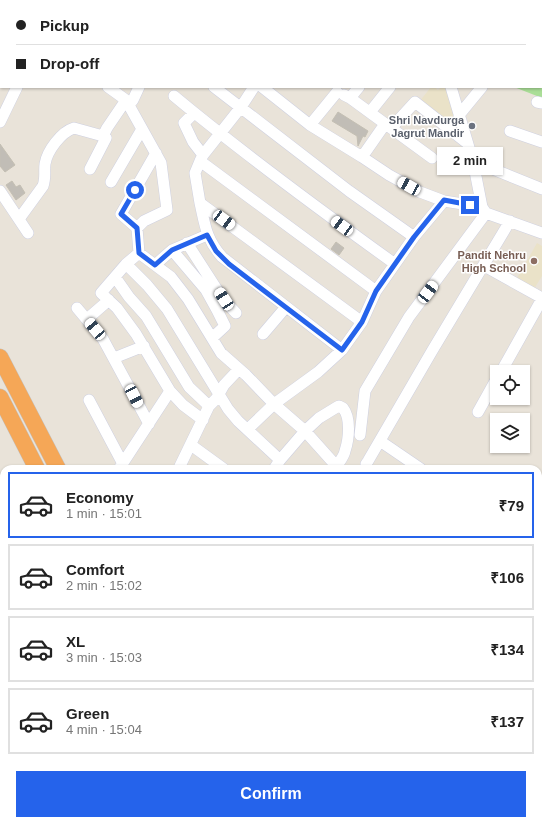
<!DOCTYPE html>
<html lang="en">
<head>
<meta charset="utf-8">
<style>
  :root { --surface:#fff; --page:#f2f2f2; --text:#222; --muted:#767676; --line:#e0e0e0; --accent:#2563eb }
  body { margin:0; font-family:Arial,sans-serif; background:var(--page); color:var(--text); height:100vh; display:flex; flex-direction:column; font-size:15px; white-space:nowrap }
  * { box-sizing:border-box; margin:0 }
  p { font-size:13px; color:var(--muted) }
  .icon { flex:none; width:22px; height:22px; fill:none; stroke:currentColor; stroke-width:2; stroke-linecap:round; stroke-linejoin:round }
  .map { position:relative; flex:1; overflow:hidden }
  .sheet { position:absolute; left:0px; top:465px; width:542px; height:360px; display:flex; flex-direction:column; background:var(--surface); border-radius:12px 12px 0 0; box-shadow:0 1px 3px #0004 }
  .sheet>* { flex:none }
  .guide { position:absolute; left:0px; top:0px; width:542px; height:88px; box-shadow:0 1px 3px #0004; display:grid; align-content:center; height:88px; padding:0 16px; background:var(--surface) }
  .fabs { position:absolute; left:490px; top:365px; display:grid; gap:8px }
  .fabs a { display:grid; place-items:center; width:40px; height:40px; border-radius:0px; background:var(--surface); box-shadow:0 1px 3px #0004; font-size:20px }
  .end { position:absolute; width:18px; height:18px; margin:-9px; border:5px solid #2563eb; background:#fff; box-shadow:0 0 0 2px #fff }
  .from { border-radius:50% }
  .bubble { position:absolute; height:28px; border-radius:0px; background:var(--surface); box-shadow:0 1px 3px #0004; font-size:13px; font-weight:700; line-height:28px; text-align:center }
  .car { position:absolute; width:12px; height:24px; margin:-12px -6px; border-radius:5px; box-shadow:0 0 3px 1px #0007; background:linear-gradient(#fff 24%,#345 0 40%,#fff 0 76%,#345 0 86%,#fff 0) }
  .guide b { display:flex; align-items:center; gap:14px; height:38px; font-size:15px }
  .guide b+b { border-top:1px solid var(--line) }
  .guide i { width:10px; height:10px; background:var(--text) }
  ul { padding:7px 0 0; list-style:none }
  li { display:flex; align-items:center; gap:12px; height:66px; margin:0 8px 6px; padding:0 8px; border:2px solid var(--line); border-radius:0px }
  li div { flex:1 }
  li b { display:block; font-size:15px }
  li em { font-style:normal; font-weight:700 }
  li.selected { border-color:var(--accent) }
  li>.icon { width:36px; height:36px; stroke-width:1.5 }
  .primary-button { display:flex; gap:8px; margin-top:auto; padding:8px 16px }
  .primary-button a { flex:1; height:46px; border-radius:0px; background:var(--accent); color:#fff; font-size:16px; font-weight:700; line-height:46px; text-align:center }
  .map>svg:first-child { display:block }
</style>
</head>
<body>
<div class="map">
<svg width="542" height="825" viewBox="0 0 542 825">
  <rect width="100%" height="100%" fill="#e9e3d9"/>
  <path fill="#eae2c8" d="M 431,87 L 434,87 L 438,90 L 441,87 L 447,87 L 458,133 L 419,102 Z
    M 537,243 L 542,246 L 542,276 L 534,289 L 516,280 Z"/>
  <path fill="#aade97" d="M 542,45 L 542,98 L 514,87 L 541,87 Z"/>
  <path fill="#c1bdb6" stroke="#c4bfb3" d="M 338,112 L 368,131 L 365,137 L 363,136 L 358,146 L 357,136 L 332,121 Z
    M 0,144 L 15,165 L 5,172 L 0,166 Z
    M 12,181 L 16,187 L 20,185 L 25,193 L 16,200 L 6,185 Z
    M 336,242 L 344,248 L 339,255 L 331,249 Z"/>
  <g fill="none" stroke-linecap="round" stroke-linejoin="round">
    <g stroke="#ced0e0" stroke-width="12">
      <path id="minor" d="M 24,0 L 25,1
        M 143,0 L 146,1
        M 225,0 L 226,1
        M 325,0 L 326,1
        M 344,0 L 346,1
        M 427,0 L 427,1
        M 164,1 L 164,0
        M 235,1 L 235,0
        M 289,1 L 290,0
        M 365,1 L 365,0
        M 390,1 L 391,0
        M 457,1 L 458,0
        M 511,1 L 514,0
        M 108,87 L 126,100 L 161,163 L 167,210 L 144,221 L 137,228 L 139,253
        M 214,87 L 349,191 L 414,237
        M 254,87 L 241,107 L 203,155 L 200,161 L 376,291
        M 262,87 L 310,125 L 362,157 L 389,175 L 420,192 L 444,201 L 482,207
        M 451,87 L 473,161 L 482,207 L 486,213 L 542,233
        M 344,95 L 350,98 L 359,87
        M 174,96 C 245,155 320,210 395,264
        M 350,98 L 432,158
        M 537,102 L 542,103
        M 128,105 L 133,100 L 139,87
        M 370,112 L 390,87
        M 194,113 L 184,123 L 193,142 L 203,155
        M 459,115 L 482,87
        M 0,122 L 17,87
        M 310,125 L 337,92
        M 510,131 L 542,142
        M 362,157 L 385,124 L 393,126 L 415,102 L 467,143
        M 200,161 L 195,173 L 200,203 L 362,322
        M 473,161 L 542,189
        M 90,169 L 106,138 L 103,136
        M 111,182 L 142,129
        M 0,191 L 28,233
        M 200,203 C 205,225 206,239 222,257 L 342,350
        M 19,219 L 43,186 C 46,178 44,171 45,164 C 47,151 61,132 74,128 L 103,136 L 107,128 L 126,100
        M 137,228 L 121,214 L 156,153
        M 187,243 L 223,299 L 236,313
        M 172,250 L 207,235
        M 126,264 L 147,285 L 167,309 L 228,409 L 238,421 L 280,460 L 305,431 L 319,418 L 337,407 L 339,406 L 343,408 C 351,418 349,439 345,451 C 344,457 339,462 336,467
        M 155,265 L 172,250 L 206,290 L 217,310 L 225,326 L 212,338
        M 488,268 L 542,298
        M 115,277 L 129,297 L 146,316 L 189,387 L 209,406
        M 77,308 L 103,339 L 149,424
        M 87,319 L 109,300
        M 263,334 L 286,307
        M 114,358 L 144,346
        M 501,372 L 542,299
        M 170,391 L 183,405 L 203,420
        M 89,400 L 123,464
        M 478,412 L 497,378
        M 248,429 L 274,404 L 318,372 L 342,350 L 362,322 L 376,291 L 414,237 L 444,201
        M 360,435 L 365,391 L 409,317 L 486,213
        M 380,441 L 421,469
        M 191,445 L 224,469
        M 119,469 L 170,391 L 136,334 L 117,308 L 101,293 L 126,264 L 139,253 L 171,277 L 188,299 L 221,353 L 246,375 L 274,404 L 305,431 L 339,469
        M 183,469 L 180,466 L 209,406 L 216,399 L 224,385 L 239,369
        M 274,469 L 280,460
        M 368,469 L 366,464 L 368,461 L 432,351 L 510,221
        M 538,549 L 542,551
        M 538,604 L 542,597
        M 275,825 L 277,821
        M 315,825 L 317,821"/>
    </g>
    <g stroke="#c3c3c3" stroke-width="17">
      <path id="highway" d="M 0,357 L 58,469
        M 0,397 L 37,469
        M 226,821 L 229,825
        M 246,821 L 248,825"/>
    </g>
    <use href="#minor" stroke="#fff" stroke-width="11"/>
    <use href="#highway" stroke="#f5a757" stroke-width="16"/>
  </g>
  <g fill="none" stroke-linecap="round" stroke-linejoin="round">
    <path stroke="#2563eb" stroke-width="5" d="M 135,190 L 121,214 L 137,228 L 139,253 L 155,265 L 172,250 L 207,235 L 216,251 L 229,264 L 342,350 L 362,322 L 376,291 L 414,237 L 444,200 L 470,205"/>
  </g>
  <circle fill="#6b7280" stroke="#fff" stroke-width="1.5" cx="472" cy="126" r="4"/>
  <circle fill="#8d6e63" stroke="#fff" stroke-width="1.5" cx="534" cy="261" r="4"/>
  <g text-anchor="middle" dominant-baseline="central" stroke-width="3" stroke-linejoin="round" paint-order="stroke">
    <g font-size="11" font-weight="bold" fill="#5b616d" stroke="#fff" text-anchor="end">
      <text x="464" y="120">Shri Navdurga<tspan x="464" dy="13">Jagrut Mandir</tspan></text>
    </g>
    <g font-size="11" font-weight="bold" fill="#785e54" stroke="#fff" text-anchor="end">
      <text x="526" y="255">Pandit Nehru<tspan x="526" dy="13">High School</tspan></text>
    </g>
  </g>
</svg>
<div class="fabs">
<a><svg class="icon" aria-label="locate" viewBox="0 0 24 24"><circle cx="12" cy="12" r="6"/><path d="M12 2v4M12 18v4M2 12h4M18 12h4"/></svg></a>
<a><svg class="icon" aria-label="layers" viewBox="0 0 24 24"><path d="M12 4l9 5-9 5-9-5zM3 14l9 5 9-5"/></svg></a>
</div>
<i class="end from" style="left:135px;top:190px"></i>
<i class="end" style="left:470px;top:205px"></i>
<div class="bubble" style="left:437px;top:147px;width:66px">2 min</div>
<i class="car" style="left:409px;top:186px;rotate:299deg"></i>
<i class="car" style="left:224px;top:220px;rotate:126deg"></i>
<i class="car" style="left:342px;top:226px;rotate:306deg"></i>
<i class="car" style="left:428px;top:292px;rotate:37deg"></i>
<i class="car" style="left:224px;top:299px;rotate:327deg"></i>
<i class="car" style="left:95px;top:329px;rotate:320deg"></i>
<i class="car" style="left:134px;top:396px;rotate:153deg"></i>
<div class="guide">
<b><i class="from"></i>Pickup</b>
<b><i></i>Drop-off</b>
</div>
<section class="sheet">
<ul>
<li class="selected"><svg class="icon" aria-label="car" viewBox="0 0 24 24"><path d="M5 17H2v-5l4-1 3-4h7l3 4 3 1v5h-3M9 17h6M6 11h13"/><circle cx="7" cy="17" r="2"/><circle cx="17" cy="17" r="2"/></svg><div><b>Economy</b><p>1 min · 15:01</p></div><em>₹79</em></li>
<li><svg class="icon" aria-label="car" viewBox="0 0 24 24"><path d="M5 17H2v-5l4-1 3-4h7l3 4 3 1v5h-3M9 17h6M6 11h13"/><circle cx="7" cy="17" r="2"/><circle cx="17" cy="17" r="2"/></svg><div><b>Comfort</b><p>2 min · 15:02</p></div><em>₹106</em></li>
<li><svg class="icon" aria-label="car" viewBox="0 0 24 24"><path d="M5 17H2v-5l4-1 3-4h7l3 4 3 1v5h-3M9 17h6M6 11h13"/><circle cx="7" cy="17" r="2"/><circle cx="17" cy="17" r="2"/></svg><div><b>XL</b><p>3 min · 15:03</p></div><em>₹134</em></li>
<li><svg class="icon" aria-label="car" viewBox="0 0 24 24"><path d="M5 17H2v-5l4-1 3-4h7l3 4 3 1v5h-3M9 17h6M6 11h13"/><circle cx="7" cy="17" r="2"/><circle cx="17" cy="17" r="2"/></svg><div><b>Green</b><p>4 min · 15:04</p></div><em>₹137</em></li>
</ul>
<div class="primary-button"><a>Confirm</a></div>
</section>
</div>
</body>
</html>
